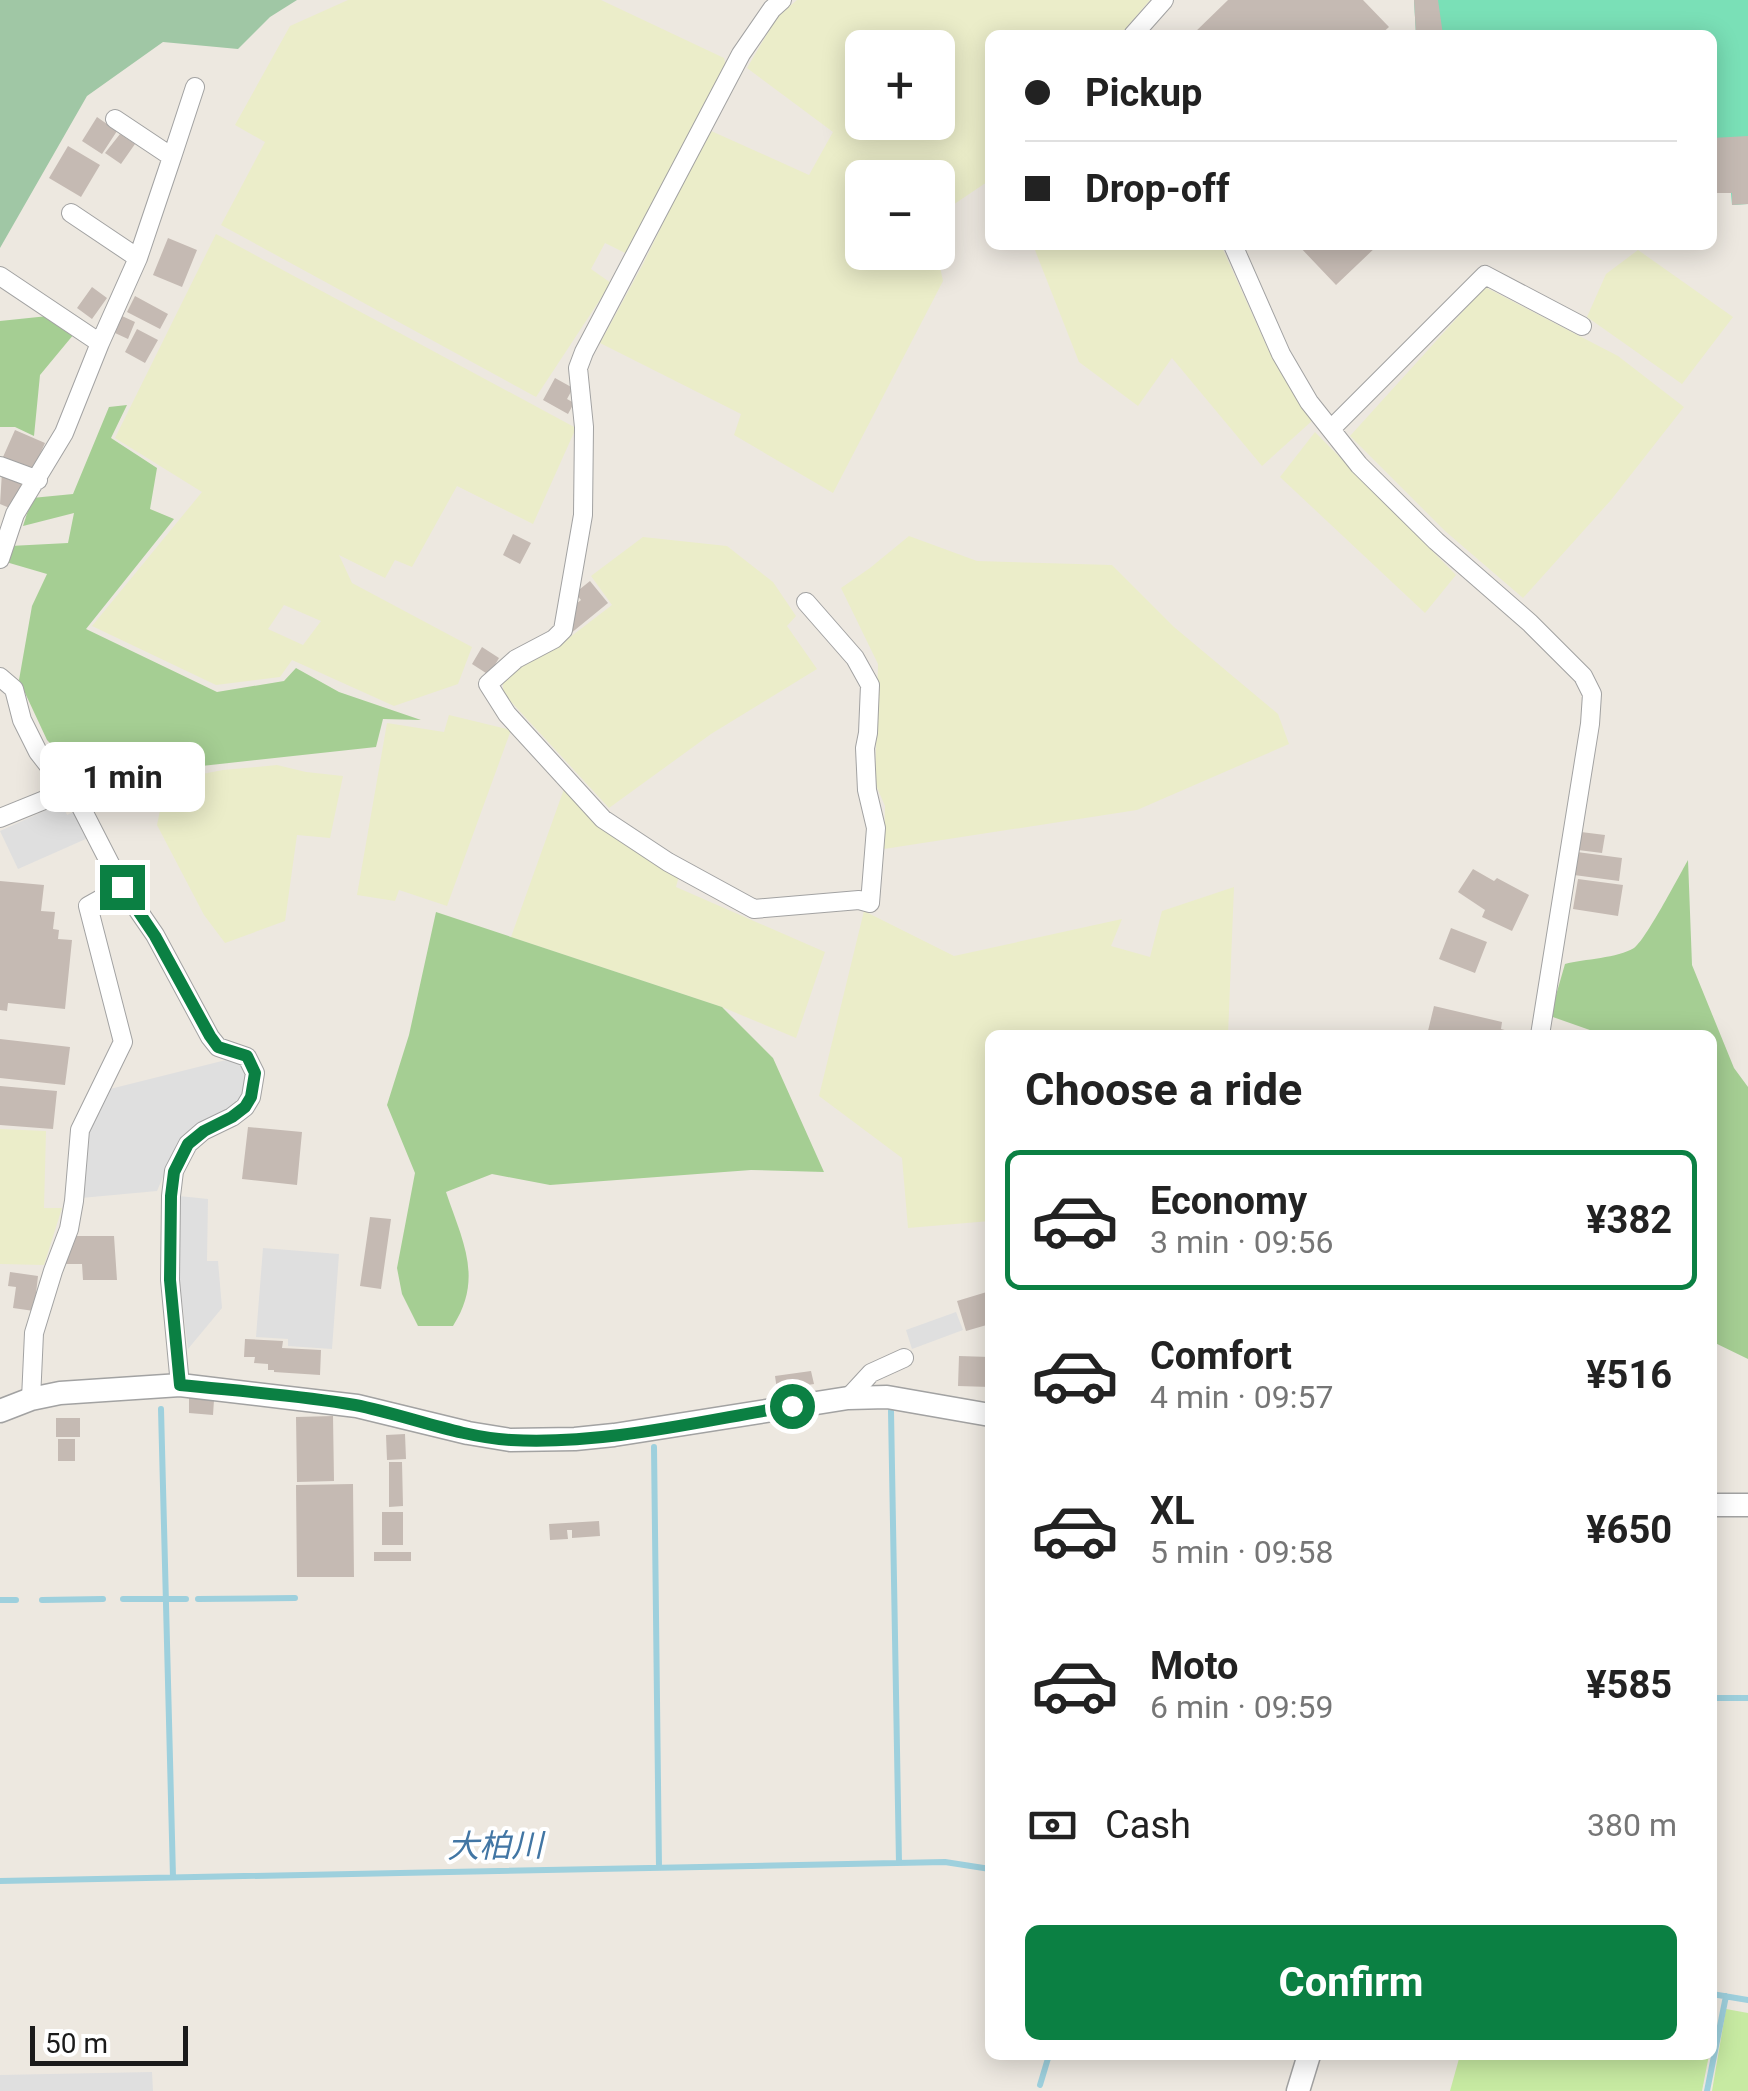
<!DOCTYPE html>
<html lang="en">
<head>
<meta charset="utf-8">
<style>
  :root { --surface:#fff; --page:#f2f2f2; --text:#222; --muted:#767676; --line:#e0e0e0; --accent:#0b8043 }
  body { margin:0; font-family:Roboto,"Noto Sans JP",sans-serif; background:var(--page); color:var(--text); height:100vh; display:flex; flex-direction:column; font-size:38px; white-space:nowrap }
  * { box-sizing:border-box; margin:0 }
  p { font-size:32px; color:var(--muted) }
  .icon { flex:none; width:55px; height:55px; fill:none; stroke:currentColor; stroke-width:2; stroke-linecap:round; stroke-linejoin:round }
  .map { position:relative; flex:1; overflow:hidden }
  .details { position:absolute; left:985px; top:1030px; width:732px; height:1030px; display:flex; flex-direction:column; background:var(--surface); border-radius:15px; box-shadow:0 5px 25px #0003 }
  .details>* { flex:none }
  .guide { position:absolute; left:985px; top:30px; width:732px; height:220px; border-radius:15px; box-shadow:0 5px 25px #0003; display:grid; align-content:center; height:220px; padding:0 40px; background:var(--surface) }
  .tools { position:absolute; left:845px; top:30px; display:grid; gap:20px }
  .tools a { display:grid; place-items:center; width:110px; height:110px; border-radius:15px; background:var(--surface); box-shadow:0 5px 25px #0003; font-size:50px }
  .scale { position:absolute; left:30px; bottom:25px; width:158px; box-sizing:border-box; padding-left:10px; border:5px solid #1b1b1b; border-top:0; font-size:28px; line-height:35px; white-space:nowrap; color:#1b1b1b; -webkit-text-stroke:8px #fff; paint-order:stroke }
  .end { position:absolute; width:45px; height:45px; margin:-22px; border:12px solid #0b8043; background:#fff; box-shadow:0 0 0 5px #fff }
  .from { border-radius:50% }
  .bubble { position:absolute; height:70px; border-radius:15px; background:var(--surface); box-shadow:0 5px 25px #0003; font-size:32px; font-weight:700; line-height:70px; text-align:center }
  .guide b { display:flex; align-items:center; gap:35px; height:95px; font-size:38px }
  .guide b+b { border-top:2px solid var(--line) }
  .guide i { width:25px; height:25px; background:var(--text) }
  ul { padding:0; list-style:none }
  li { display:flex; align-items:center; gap:30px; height:140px; margin:0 20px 15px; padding:0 20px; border:5px solid transparent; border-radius:15px }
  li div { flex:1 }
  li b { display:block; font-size:38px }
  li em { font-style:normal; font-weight:700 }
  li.on { border-color:var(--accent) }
  li>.icon { width:90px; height:90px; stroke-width:1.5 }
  h2 { padding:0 40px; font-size:45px; line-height:120px }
  .pay { display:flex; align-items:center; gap:25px; height:110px; padding:0 40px; font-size:38px }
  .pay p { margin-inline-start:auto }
  .primary-button { display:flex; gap:20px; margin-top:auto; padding:20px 40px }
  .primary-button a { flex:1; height:115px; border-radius:15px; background:var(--accent); color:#fff; font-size:40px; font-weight:700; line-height:115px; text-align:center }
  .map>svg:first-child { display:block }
</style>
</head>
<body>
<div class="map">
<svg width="1748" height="2091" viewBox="0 0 1748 2091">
  <rect width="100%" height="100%" fill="#ede8e0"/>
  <path fill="#ebedc9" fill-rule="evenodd" d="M 348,0 L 601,0 L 724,58 L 727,71 L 627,254 L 605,243 L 591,269 L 611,283 L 536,397 L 221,225 L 265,142 L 235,125 L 290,26 Z
    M 797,0 L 1150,0 L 1120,35 L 990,35 L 990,180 L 938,215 L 938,178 L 862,178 L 862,252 L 937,253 L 943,281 L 833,493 L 734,435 L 741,414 L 600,343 L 643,264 L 709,130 L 809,175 L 833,132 L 747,68 L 777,17 ZM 862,48 L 938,48 L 938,122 L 862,122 Z
    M 216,234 L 576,428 L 533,524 L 457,486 L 412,567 L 395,560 L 385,578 L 339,555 L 352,583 L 472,647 L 458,684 L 394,706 L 292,660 L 280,677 L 216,685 L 92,626 L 202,492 L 115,438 ZM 284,605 L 321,621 L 303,645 L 268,629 Z
    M 1033,245 L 1221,245 L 1268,349 L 1313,420 L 1262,466 L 1172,358 L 1138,406 L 1079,362 Z
    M 1638,250 L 1733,317 L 1682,384 L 1587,317 L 1606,274 Z
    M 1485,287 L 1618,356 L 1684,407 L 1611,500 L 1523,598 L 1445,531 L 1350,436 Z
    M 1315,432 L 1456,575 L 1425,613 L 1280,477 Z
    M 909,536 L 977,561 L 1112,565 L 1174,627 L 1278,714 L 1289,744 L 1137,810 L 884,849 L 885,806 L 875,783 L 878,664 L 841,588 L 870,568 Z
    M 643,537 L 727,546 L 773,582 L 796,616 L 787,626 L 817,669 L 711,734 L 609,808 L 503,693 L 503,677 L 557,647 L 612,605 L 591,576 Z
    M 449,715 L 511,730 L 447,906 L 399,890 L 395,901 L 357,895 L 387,723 L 444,732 Z
    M 277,765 L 306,772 L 343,776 L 330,838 L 297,835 L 285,921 L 225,943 L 204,915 L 157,825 L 166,781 L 223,770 Z
    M 564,789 L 596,825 L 679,876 L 676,887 L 825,952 L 796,1038 L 722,1007 L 511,937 Z
    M 1234,887 L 1228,1035 L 990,1035 L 990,1221 L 908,1228 L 902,1158 L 819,1096 L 864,911 L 954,956 L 1122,919 L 1111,946 L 1150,957 L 1162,911 Z
    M 0,1129 L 46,1131 L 44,1208 L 62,1208 L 44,1265 L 0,1264 Z"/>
  <path fill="#c7eaa2" d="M 1726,2009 L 1748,2013 L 1748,2091 L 1712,2091 Z
    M 1460,2055 L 1709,2055 L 1702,2091 L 1450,2091 Z"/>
  <path fill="#a5ce93" d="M 48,316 L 74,334 L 40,375 L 34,436 L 15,427 L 0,427 L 0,321 Z
    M 127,405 L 111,438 L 157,468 L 150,509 L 174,519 L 86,629 L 217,692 L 284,681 L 296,668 L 339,692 L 421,720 L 383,719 L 376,747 L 128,774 L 96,791 L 47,740 L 19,680 L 32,606 L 47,574 L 6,562 L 10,546 L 68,543 L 74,513 L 23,526 L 32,498 L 73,494 L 109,407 Z
    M 1688,860 L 1692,965 L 1734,1068 L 1748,1087 L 1748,1359 L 1713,1342 L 1712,1035 L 1604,1035 L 1550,1016 L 1565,964 C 1584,959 1618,958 1634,948 C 1645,941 1679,876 1688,860 Z
    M 436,912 L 722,1007 L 773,1058 L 824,1172 L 751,1170 L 550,1185 L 492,1174 L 446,1192 C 462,1240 484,1278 453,1326 L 418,1326 L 402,1294 L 397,1268 L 415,1173 L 387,1105 L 409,1035 Z"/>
  <path fill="#a0c7a5" d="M 0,0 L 297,0 L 270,17 L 238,49 L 163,42 L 87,96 L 0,248 Z"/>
  <path fill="#7ae0b7" d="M 1414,0 L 1748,0 L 1748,204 L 1732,205 L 1731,193 L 1713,193 L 1712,35 L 1416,35 Z"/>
  <path fill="#dfdfdf" d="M 62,803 L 67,815 L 76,811 L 88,838 L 18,869 L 0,831 Z
    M 234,1058 L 247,1072 L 240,1104 L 199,1126 L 178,1142 L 157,1191 L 81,1198 L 87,1133 L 110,1089 Z
    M 179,1196 L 208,1199 L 207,1261 L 218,1261 L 222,1308 L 188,1349 L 179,1277 Z
    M 263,1248 L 339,1254 L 332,1349 L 288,1346 L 288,1339 L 256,1337 Z
    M 956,1312 L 963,1330 L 912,1349 L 906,1330 Z
    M 152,2072 L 153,2091 L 0,2091 L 0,2075 Z"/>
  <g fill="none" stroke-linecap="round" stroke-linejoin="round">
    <path stroke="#9ed0dd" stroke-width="6" d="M 161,1409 L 173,1877
      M 891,1411 L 899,1863
      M 654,1447 L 659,1868
      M 123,1599 L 186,1599
      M 198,1599 L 295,1598
      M 0,1600 L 16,1600
      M 42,1600 L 103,1599
      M 1712,1698 L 1748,1698
      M 0,1881 L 945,1862 L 990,1869
      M 1712,1994 L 1748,2000
      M 1040,2085 L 1049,2055
      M 1707,2091 L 1726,1996"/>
  </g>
  <path fill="#c5bab3" d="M 1228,0 L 1363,0 L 1389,27 L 1380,35 L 1192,35 Z
    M 1414,0 L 1438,0 L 1443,35 L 1416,35 Z
    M 97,117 L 117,131 L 102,154 L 82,141 Z
    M 120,134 L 135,144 L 121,164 L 105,153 Z
    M 1748,136 L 1748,204 L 1732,205 L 1732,193 L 1712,193 L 1712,138 Z
    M 68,146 L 100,165 L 81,197 L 49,178 Z
    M 168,238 L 197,250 L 182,287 L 153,275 Z
    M 1298,245 L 1378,245 L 1336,285 Z
    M 92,287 L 107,298 L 92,319 L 77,308 Z
    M 135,296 L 168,314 L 160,329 L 127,312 Z
    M 122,316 L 135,322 L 128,339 L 115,333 Z
    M 137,329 L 158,340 L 145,363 L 125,352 Z
    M 555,378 L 573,388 L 567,399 L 574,403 L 568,414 L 543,400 Z
    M 15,430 L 45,443 L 33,470 L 3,457 Z
    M 2,472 L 25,483 L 12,509 L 0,504 Z
    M 513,534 L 531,543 L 520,564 L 503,555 Z
    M 590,581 L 608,603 L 570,634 L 570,609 L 581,600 L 575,593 Z
    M 482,647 L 499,658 L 489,675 L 472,664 Z
    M 1581,832 L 1605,835 L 1602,853 L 1578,850 Z
    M 1577,852 L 1622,858 L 1619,881 L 1574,875 Z
    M 1473,869 L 1494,881 L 1497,878 L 1529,895 L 1512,931 L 1482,917 L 1485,910 L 1458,892 Z
    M 1578,879 L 1623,885 L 1618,916 L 1573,909 Z
    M 0,881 L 44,885 L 41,911 L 55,912 L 53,929 L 59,930 L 58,939 L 72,940 L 65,1009 L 8,1003 L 7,1011 L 0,1010 Z
    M 1451,928 L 1487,942 L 1475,973 L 1439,959 Z
    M 1434,1006 L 1502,1022 L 1501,1029 L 1522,1035 L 1427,1035 Z
    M 0,1039 L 70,1047 L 65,1085 L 0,1078 Z
    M 0,1086 L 57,1091 L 53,1129 L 0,1125 Z
    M 248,1127 L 302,1132 L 297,1185 L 242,1179 Z
    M 370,1217 L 391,1219 L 381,1289 L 360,1286 Z
    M 74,1236 L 114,1236 L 117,1280 L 83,1280 L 82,1264 L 64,1264 Z
    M 10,1272 L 38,1276 L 34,1311 L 13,1308 L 16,1287 L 8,1286 Z
    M 990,1291 L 990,1324 L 966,1331 L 957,1301 Z
    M 245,1339 L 283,1341 L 282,1348 L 321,1350 L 320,1375 L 274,1372 L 274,1370 L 268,1370 L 268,1364 L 254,1363 L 255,1357 L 244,1357 Z
    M 959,1356 L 990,1357 L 990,1387 L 958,1386 Z
    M 811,1371 L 814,1384 L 777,1390 L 775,1376 Z
    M 189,1398 L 214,1400 L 213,1415 L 189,1413 Z
    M 333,1416 L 334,1481 L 297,1482 L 296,1417 Z
    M 56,1418 L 80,1418 L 80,1437 L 56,1437 Z
    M 405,1434 L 406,1459 L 387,1460 L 386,1435 Z
    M 58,1439 L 75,1439 L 75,1461 L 58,1461 Z
    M 389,1462 L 402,1462 L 403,1506 L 389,1507 Z
    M 353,1484 L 354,1577 L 297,1577 L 296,1485 Z
    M 382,1512 L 403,1512 L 403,1545 L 382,1545 Z
    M 599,1521 L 600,1536 L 572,1538 L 572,1530 L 567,1530 L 568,1539 L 550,1540 L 549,1524 Z
    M 374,1552 L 411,1552 L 411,1561 L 374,1561 Z"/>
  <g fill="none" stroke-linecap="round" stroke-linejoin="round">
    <g stroke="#a2a2a2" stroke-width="20">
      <path id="minor" d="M 782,0 L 772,9 L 741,54 L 584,352 L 578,368 L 584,427 L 583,515 L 563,630 L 554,639 L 516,659 L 488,684 L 507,714 L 603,819 L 668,862 L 754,909 L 859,900 L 870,903 L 876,828 L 867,790 L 865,748 L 868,733 L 870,685 L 855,658 L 806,602
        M 1133,35 L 1164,0
        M 172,157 L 195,87
        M 71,213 L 138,258
        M 1233,245 L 1281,354 L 1309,402 L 1359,465 L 1436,541 L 1530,623 L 1583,676 L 1592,694 L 1590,724 L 1540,1035
        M 0,276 L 100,343
        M 1331,429 L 1485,275 L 1582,326
        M 0,466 L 38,480
        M 0,559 L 15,514 L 64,433 L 100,343 L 138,258 L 172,157 L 115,119
        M 0,677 L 14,689 L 22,720 L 38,752 L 81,807 L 122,887 L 88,906 L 123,1042 L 80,1130 L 74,1201 L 69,1229 L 53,1271 L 34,1333 L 31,1399
        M 0,818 L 69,790
        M 122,887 L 155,935 L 210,1037 L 218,1047 L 247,1057 L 255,1073 L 251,1097 L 245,1107 L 232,1117 L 203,1131 L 188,1144 L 174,1171 L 171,1196 L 170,1280 L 180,1385
        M 848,1398 L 871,1373 L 904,1358"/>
    </g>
    <g stroke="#a2a2a2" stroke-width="25">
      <path id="tertiary" d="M 0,1411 L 31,1399 L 60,1393 L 180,1385 L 357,1406 L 468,1433 L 510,1440 L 575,1439 L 614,1435 L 848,1398 L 887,1397 L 990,1415
        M 1712,1505 L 1748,1505
        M 1298,2091 L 1309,2055"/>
    </g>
    <use href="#minor" stroke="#fff" stroke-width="18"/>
    <use href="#tertiary" stroke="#fff" stroke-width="22"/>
  </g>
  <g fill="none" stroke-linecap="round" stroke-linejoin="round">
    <path stroke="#0b8043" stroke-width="12" d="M 122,887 L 155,936 L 210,1036 L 218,1047 L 247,1056 L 255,1073 L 251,1097 L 245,1107 L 232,1117 L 204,1131 L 188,1144 L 174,1172 L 171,1196 L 170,1280 L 180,1385 C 238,1391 297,1395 355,1405 C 407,1415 458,1437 511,1440 C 605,1445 700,1421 792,1406"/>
  </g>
  <g text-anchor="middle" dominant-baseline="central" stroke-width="8" stroke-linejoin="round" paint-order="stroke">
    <g font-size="32" font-style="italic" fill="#4276a4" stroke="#fff">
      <text transform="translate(495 1846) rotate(-1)">大柏川</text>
    </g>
  </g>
</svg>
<div class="tools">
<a>+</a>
<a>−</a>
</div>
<div class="scale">50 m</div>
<i class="end from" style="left:792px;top:1406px"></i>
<i class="end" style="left:122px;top:887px"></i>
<div class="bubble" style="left:40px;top:742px;width:165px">1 min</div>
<div class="guide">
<b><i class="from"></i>Pickup</b>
<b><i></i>Drop-off</b>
</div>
<section class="details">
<h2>Choose a ride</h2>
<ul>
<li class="on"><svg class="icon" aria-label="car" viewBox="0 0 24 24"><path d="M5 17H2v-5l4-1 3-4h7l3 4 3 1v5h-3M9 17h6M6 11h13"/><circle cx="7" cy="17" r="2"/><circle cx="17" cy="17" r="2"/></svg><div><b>Economy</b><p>3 min · 09:56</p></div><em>¥382</em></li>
<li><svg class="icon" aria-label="car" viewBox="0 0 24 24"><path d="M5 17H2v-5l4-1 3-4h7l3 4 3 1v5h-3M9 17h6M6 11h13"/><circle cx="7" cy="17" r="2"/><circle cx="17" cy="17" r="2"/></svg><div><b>Comfort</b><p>4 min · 09:57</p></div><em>¥516</em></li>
<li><svg class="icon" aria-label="car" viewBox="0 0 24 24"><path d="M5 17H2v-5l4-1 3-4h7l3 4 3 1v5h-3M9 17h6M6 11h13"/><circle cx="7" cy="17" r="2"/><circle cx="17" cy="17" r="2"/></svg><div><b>XL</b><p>5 min · 09:58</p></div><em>¥650</em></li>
<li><svg class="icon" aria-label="car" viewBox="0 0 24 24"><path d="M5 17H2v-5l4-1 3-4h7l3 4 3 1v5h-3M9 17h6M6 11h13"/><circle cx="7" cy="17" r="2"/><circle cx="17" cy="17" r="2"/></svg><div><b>Moto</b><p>6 min · 09:59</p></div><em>¥585</em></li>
</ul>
<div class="pay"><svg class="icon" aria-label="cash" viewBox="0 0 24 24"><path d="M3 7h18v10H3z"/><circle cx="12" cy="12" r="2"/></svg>Cash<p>380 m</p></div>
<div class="primary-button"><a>Confirm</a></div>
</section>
</div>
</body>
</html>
